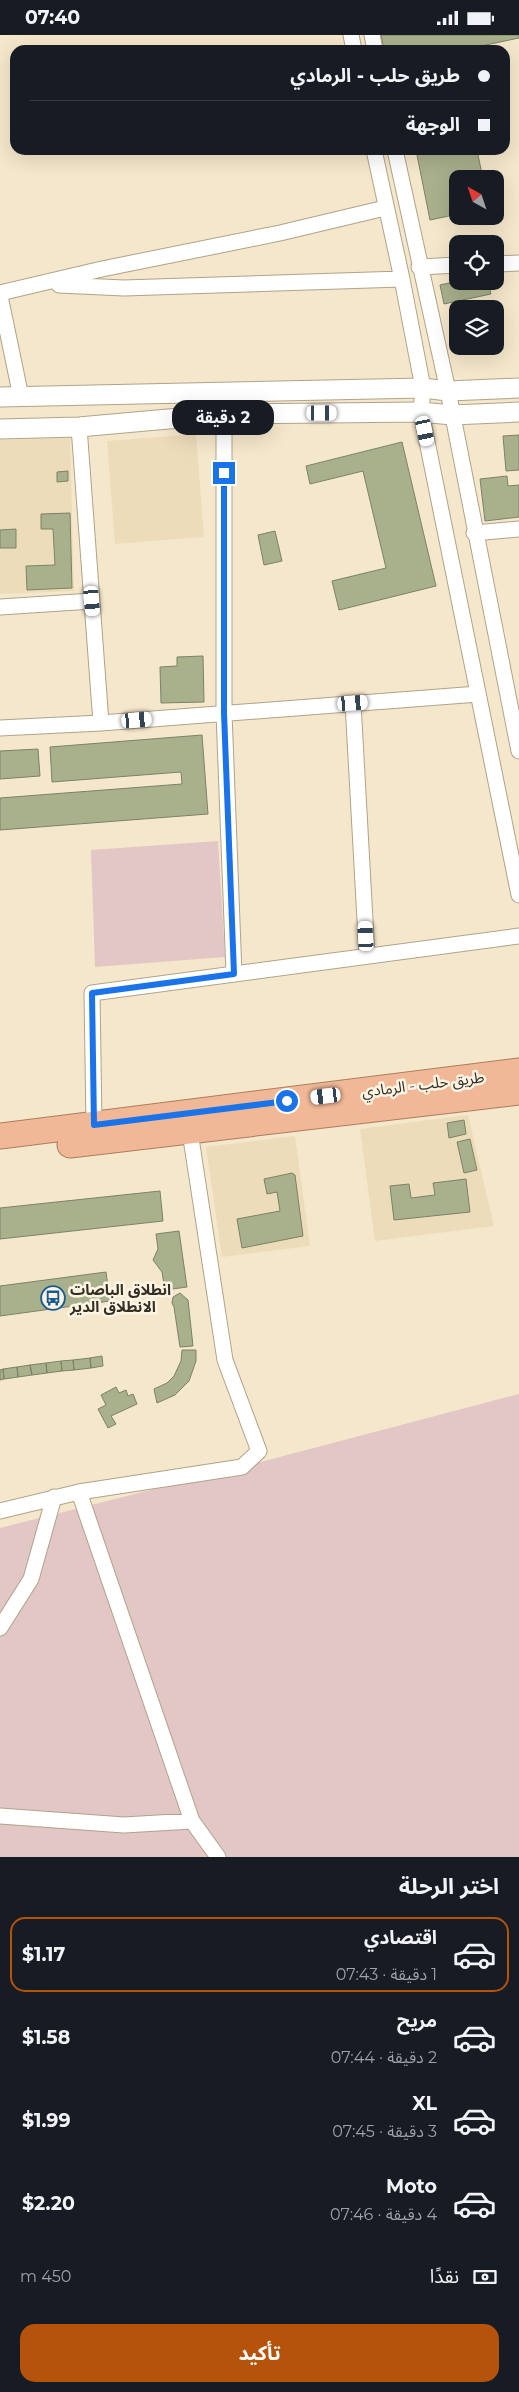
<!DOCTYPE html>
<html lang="ar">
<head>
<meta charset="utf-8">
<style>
  :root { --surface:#171b24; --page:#20242c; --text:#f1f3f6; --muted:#9ea1a6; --line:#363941; --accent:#b45309 }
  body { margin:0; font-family:Montserrat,"Noto Sans Arabic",sans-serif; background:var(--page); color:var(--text); direction:rtl; height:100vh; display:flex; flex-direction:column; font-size:19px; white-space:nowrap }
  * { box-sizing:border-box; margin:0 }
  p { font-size:16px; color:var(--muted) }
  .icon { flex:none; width:28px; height:28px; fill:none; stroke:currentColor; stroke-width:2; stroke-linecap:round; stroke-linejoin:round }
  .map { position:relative; height:1822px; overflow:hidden; direction:ltr }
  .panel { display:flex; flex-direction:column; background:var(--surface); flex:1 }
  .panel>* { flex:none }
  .guide { position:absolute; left:10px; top:10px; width:500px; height:110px; border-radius:15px; box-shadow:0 5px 20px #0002; direction:rtl; display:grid; align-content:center; height:110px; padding:0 20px; background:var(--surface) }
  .needle { width:32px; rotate:320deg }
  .buttons { position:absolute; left:449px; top:135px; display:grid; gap:10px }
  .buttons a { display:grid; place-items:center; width:55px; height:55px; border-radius:10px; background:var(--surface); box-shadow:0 5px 20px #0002; font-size:25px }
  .end { position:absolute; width:22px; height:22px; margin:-11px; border:6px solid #1a73e8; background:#fff; box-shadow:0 0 0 2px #fff }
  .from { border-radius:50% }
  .bubble { position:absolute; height:35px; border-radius:15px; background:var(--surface); box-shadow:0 5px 20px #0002; font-size:16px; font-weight:700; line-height:35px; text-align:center; direction:rtl }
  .car { position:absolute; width:15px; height:30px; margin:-15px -8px; border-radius:6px; box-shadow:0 0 4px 1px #0007; background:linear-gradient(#fff 24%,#345 0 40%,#fff 0 76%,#345 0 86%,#fff 0) }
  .guide b { display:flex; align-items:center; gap:18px; height:48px; font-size:19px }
  .guide b+b { border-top:1px solid var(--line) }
  .guide i { width:12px; height:12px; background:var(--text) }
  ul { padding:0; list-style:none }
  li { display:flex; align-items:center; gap:15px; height:75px; margin:0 10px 8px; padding:0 10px; border:2px solid transparent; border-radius:15px }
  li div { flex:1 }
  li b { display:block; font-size:19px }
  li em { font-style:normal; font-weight:700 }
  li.current { border-color:var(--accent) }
  li>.icon { width:45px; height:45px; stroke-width:1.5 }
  h2 { padding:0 20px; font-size:22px; line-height:60px }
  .pay { display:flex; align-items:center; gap:12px; height:55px; padding:0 20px; font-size:19px }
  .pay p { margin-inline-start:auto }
  .cta { display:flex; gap:10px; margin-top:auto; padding:10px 20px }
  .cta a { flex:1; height:58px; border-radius:15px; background:var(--accent); color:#fff; font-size:20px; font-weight:700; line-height:58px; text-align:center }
  .status { display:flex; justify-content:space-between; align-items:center; height:35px; padding:0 25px; background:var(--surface); direction:ltr }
  .status svg { height:14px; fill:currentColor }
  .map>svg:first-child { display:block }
</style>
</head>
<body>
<div class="status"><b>07:40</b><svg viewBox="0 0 49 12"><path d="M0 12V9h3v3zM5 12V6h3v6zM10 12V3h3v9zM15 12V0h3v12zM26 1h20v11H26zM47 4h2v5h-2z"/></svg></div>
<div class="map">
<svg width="519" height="1822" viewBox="0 0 519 1822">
  <rect width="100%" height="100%" fill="#f5e7cb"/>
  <path fill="#eddcba" d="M 196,399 L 204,502 L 115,509 L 107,406 Z
    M 70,403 L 74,556 L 0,559 L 0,405 Z
    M 468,1080 L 494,1191 L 375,1206 L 360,1094 Z
    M 295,1101 L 310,1211 L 222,1222 L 206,1112 Z"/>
  <path fill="#e3c6c6" d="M 218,806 L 225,922 L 95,932 L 91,815 Z
    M 519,1359 L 519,1822 L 0,1822 L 0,1493 L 242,1432 Z"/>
  <path fill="#a9b08c" stroke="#7d8267" d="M 381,0 L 519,0 L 519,3 L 462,15 L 384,15 Z
    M 416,115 L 477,115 L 483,144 L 458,144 L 458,179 L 430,185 Z
    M 458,246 L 488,246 L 491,259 L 444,269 L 440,250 Z
    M 519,400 L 519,435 L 506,436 L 503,401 Z
    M 402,407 L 436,551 L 339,575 L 332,546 L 386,533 L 363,436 L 310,449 L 306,431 Z
    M 68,436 L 68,446 L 57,447 L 57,437 Z
    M 507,441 L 508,451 L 519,450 L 519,482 L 485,486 L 480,444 Z
    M 70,478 L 72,553 L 27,555 L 26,531 L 55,530 L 53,494 L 41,494 L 41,479 Z
    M 16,494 L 16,513 L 0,513 L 0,495 Z
    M 275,496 L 282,526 L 264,530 L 258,500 Z
    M 203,621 L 204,667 L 161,668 L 160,632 L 177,631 L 177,622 Z
    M 202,700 L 208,779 L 0,795 L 0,763 L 182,749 L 181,737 L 52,747 L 50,712 Z
    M 38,714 L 40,741 L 0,744 L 0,716 Z
    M 464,1085 L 466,1099 L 449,1103 L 447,1088 Z
    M 470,1104 L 477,1135 L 464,1138 L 457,1107 Z
    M 292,1138 L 295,1140 L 303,1201 L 242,1213 L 237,1184 L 280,1176 L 277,1157 L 267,1159 L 264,1144 Z
    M 466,1144 L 470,1177 L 394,1185 L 390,1151 L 409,1149 L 411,1163 L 435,1160 L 433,1148 Z
    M 160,1156 L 163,1186 L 0,1204 L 0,1173 Z
    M 179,1196 L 187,1252 L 165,1255 L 162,1237 L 153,1225 L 158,1214 L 156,1199 Z
    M 106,1237 L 110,1266 L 0,1281 L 0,1251 Z
    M 180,1258 L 188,1265 L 193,1311 L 180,1312 L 174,1272 L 172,1268 L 173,1262 Z
    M 182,1315 L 196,1315 L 196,1326 L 189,1346 L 175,1360 L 157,1368 L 154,1354 L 167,1348 L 174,1341 L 181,1326 Z
    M 102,1321 L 103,1331 L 91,1333 L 90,1323 Z
    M 90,1323 L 91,1333 L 74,1335 L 73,1325 Z
    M 73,1325 L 74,1335 L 62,1336 L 61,1326 Z
    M 61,1326 L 62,1336 L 47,1338 L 46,1328 Z
    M 46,1328 L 47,1338 L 32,1340 L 30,1330 Z
    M 30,1330 L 32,1340 L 18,1342 L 17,1332 Z
    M 17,1332 L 18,1342 L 4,1344 L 3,1334 Z
    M 3,1334 L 4,1344 L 0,1345 L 0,1335 Z
    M 116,1352 L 119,1358 L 126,1355 L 128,1361 L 133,1359 L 137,1369 L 111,1381 L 116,1389 L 108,1393 L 98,1374 L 106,1370 L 101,1360 Z"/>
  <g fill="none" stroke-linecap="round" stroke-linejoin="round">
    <g stroke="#b0a389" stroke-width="17">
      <path id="minor" d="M 351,0 L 354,15
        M 372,0 L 375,15
        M 374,115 L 402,244 L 423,353 L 421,377 L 519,860
        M 395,115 L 448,356 L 519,716
        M 495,229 L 519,228
        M 419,232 L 458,230
        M 59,250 L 124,253 L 402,244
        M 0,258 L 102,234 L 280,198 L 385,173
        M 0,261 L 21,362
        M 224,379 L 224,678 L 234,939
        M 79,392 L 101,688
        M 474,498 L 519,494
        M 0,572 L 92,566
        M 353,668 L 367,921
        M 0,693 L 101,688 L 478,659
        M 94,1090 L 92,958 L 519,901
        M 79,1457 L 242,1432 L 259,1416 L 225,1325 L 190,1097
        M 0,1476 L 79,1457 L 192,1786 L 218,1822
        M 0,1593 L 31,1544 L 54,1462
        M 0,1781 L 124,1790 L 192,1786"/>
    </g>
    <g stroke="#b0a389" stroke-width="21">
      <path id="tertiary" d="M 0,362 L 423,353 L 448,356 L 519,353
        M 0,394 L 79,392 L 224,379 L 421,377 L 452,380 L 519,377"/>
    </g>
    <g stroke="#ac7c5e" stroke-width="27">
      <path id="trunk" d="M 0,1101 L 519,1036
        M 70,1110 L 519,1057"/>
    </g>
    <use href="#minor" stroke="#fff" stroke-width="15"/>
    <use href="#tertiary" stroke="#fff" stroke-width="19"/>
    <use href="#trunk" stroke="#f0b897" stroke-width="25"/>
  </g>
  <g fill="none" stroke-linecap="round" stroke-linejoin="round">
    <path stroke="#1a73e8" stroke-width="6" d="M 224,438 L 224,678 L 234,939 L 92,958 L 94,1090 L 287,1066"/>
  </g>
  <defs>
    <g id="bus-ring" transform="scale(1.25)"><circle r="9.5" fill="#fdf4e4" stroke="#175b90" stroke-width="1.5"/><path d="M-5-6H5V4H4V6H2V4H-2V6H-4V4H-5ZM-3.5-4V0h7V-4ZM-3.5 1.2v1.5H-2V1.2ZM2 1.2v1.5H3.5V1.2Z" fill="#175b90"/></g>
  </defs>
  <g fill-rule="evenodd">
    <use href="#bus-ring" x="53" y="1263"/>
  </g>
  <g text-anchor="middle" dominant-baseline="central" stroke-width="5" stroke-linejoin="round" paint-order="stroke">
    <g font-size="15" fill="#342f24" stroke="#fdf4e4">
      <text transform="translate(423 1049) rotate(-7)">طريق حلب - الرمادي</text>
    </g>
    <g font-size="15" font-weight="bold" fill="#342f24" stroke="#fdf4e4" text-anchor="start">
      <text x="70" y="1254">انطلاق الباصات<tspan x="70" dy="17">الانطلاق الدير</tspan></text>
    </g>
  </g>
</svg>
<div class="buttons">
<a><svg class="needle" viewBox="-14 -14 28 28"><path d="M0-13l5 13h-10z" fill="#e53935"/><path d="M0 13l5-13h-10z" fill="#9ea1a6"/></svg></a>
<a><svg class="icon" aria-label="locate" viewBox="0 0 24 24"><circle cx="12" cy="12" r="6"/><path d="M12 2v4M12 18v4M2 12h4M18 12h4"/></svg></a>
<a><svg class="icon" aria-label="layers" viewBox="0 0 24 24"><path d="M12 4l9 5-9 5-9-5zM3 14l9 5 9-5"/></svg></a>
</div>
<i class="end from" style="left:287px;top:1066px"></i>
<i class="end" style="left:224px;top:438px"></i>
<div class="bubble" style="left:172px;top:365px;width:102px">2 دقيقة</div>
<i class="car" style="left:322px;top:378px;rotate:90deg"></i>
<i class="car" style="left:425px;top:396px;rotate:168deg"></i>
<i class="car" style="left:92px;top:566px;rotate:175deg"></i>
<i class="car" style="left:353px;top:668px;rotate:86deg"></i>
<i class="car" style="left:137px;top:685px;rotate:85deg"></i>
<i class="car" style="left:366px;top:901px;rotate:357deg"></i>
<i class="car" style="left:326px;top:1061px;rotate:263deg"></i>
<div class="guide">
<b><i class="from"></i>طريق حلب - الرمادي</b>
<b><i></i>الوجهة</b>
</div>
</div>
<section class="panel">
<h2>اختر الرحلة</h2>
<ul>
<li class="current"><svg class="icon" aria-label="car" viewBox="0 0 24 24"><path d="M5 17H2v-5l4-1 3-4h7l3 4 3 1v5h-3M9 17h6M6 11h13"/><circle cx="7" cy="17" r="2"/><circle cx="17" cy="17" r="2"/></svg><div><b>اقتصادي</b><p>1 دقيقة · 07:43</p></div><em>$1.17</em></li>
<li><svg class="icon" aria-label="car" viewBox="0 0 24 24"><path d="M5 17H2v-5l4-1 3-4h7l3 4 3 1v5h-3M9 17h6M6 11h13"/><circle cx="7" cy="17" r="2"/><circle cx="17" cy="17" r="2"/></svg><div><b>مريح</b><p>2 دقيقة · 07:44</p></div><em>$1.58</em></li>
<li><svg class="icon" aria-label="car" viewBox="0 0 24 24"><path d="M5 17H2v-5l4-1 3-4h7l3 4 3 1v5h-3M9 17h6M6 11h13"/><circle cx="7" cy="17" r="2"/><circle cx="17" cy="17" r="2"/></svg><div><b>XL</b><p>3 دقيقة · 07:45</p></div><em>$1.99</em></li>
<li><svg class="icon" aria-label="car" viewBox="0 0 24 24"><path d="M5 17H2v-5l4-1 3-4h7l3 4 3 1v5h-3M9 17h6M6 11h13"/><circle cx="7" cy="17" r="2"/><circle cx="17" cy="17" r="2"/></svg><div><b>Moto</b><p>4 دقيقة · 07:46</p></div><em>$2.20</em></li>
</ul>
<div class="pay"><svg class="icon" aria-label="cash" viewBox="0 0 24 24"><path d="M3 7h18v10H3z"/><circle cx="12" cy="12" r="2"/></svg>نقدًا<p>450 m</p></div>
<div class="cta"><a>تأكيد</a></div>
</section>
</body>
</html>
